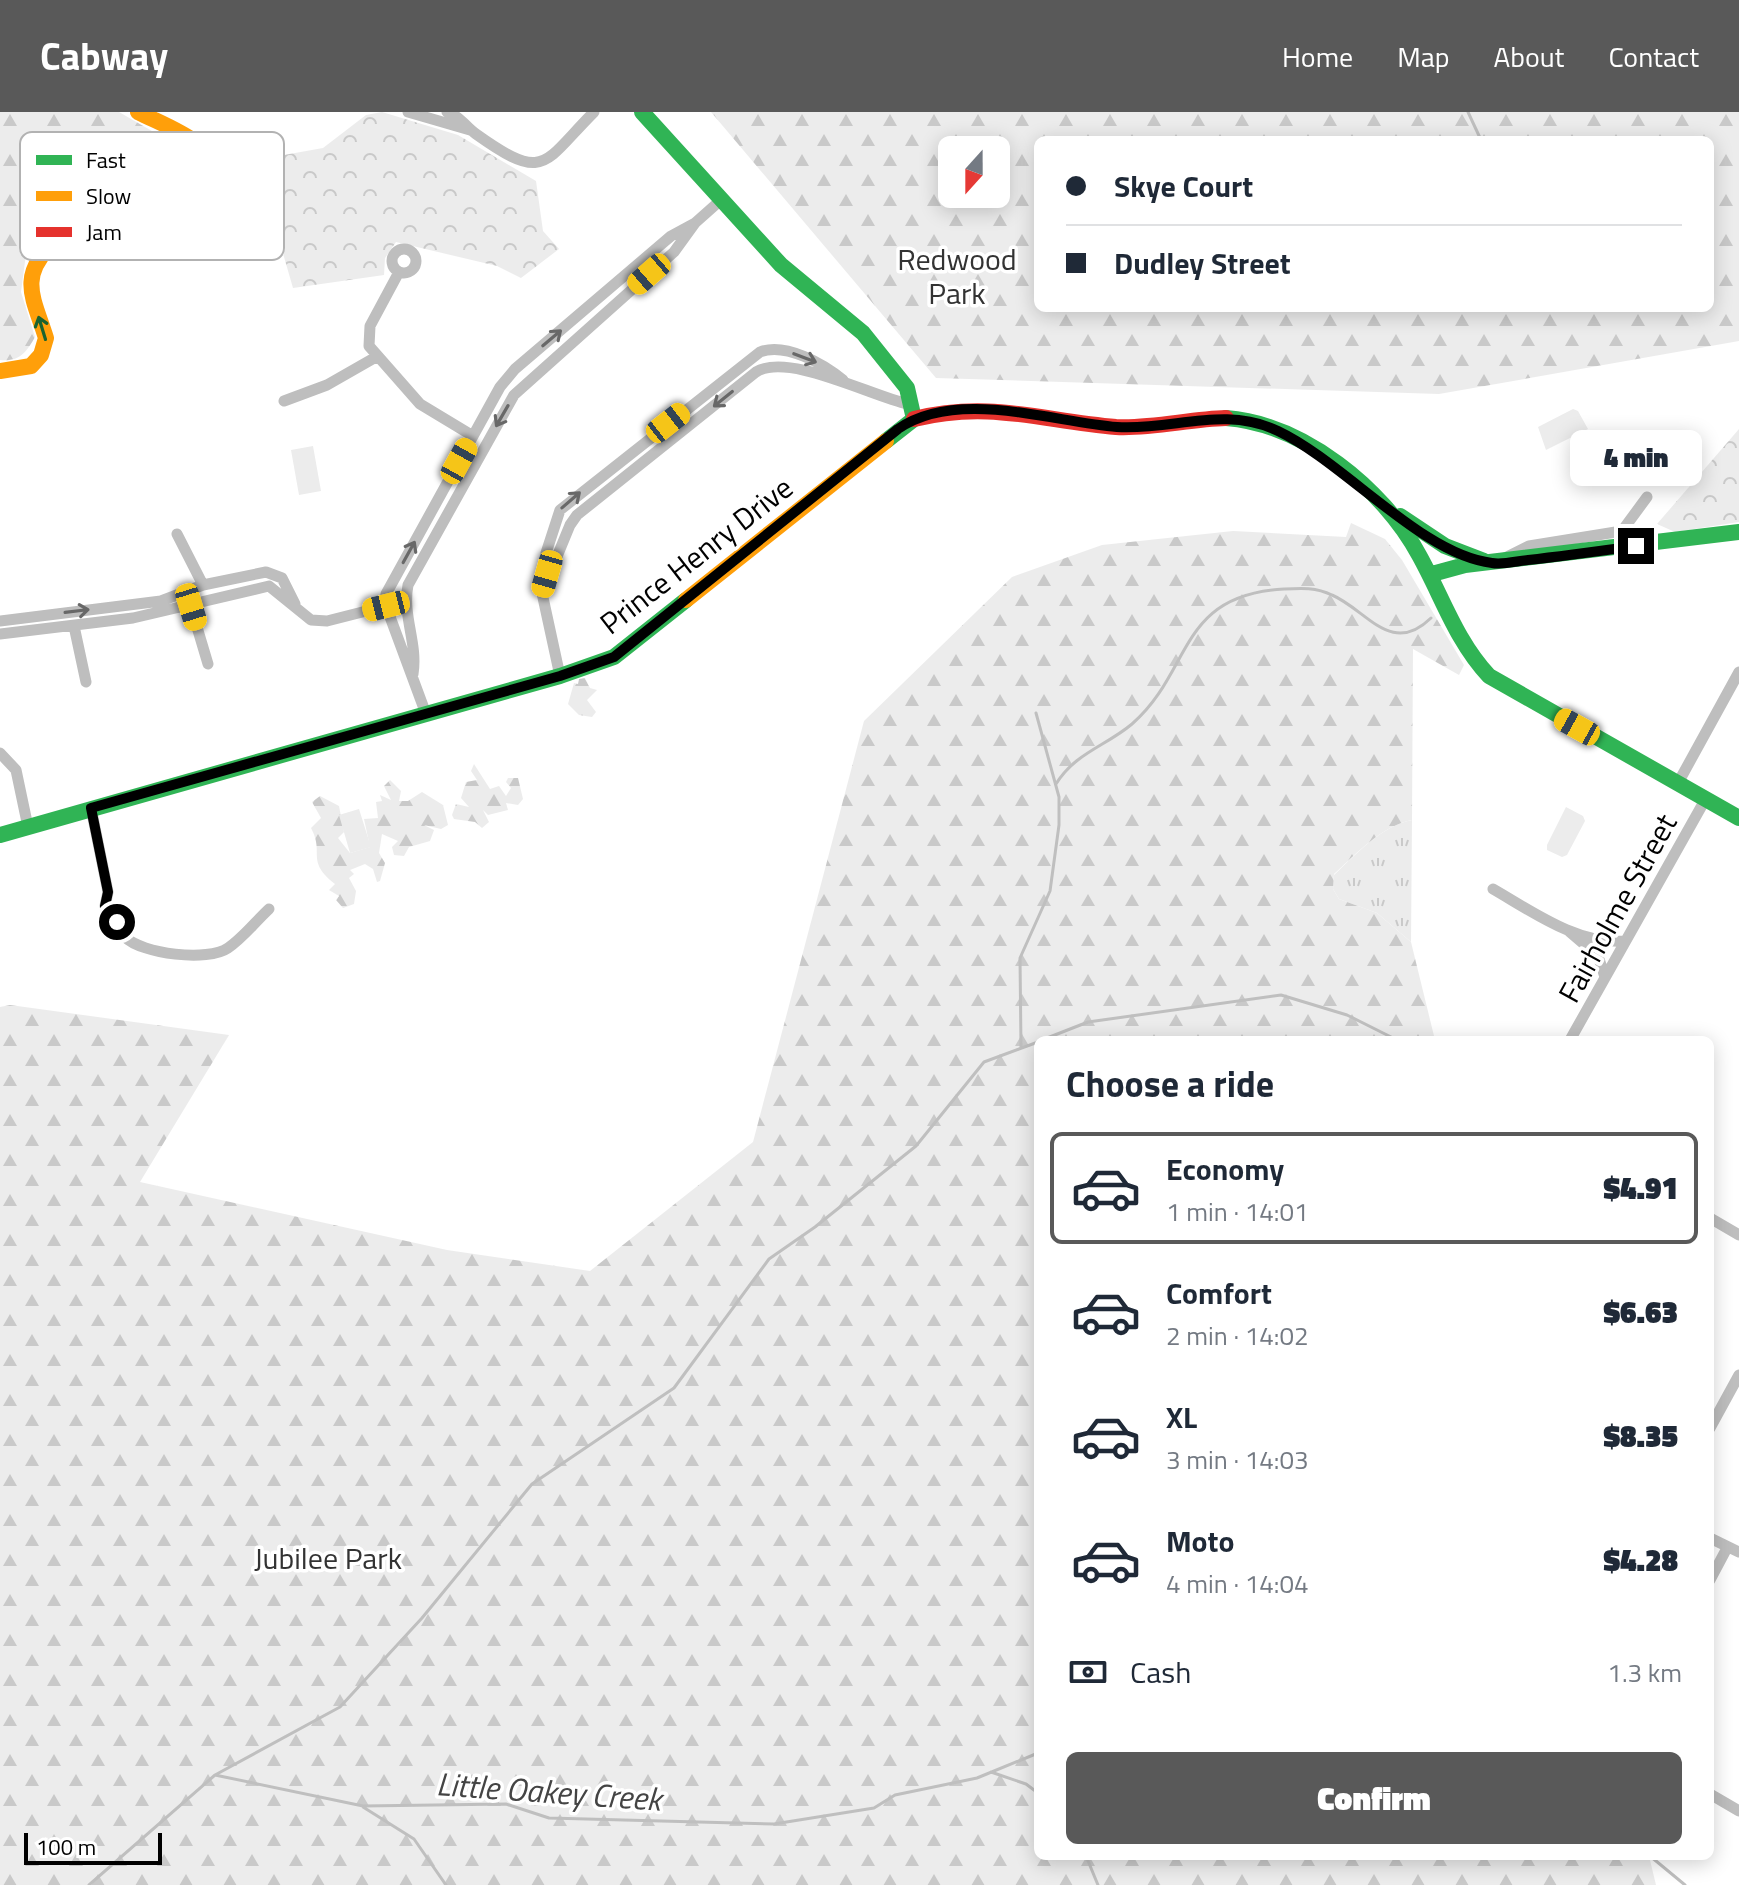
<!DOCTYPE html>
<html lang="en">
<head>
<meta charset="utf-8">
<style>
  :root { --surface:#fff; --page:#f6f6f7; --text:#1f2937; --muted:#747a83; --line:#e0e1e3; --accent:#595959 }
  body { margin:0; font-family:"Titillium Web",sans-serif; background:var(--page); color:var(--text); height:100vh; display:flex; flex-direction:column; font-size:30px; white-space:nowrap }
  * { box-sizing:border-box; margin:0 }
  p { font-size:26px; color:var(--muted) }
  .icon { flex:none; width:44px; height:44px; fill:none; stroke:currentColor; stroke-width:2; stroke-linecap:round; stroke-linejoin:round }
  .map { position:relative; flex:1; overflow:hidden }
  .panel { position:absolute; left:1034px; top:924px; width:680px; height:824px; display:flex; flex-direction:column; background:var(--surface); border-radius:12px; box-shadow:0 4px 20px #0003 }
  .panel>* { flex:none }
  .top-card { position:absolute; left:1034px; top:24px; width:680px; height:176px; border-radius:12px; box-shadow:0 4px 20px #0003; display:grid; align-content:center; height:176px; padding:0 32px; background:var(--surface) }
  .needle { width:52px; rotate:201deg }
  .fabs { position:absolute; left:938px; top:24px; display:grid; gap:16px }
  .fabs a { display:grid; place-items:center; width:72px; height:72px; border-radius:12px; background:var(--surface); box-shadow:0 4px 20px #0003; font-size:40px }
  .scale { position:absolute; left:24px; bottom:20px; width:138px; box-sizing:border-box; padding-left:8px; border:4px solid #000; border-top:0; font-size:22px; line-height:28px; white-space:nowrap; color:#000; -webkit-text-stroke:6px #fff; paint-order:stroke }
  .end { position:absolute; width:36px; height:36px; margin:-18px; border:10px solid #000; background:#fff; box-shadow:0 0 0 4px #fff }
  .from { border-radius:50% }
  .bubble { position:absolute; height:56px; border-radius:12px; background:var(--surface); box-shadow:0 4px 20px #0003; font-size:26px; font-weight:800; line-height:56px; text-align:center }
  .car { position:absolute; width:24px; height:48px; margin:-24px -12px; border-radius:10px; box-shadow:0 0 6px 2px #0007; background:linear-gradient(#f5c518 24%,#345 0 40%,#f5c518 0 76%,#345 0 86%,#f5c518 0) }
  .top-card b { display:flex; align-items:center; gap:28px; height:76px; font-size:30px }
  .top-card b+b { border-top:2px solid var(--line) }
  .top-card i { width:20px; height:20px; background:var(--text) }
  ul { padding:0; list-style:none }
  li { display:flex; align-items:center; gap:24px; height:112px; margin:0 16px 12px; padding:0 16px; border:4px solid transparent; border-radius:12px }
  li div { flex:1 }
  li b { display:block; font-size:30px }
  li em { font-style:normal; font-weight:800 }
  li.on { border-color:var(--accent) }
  li>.icon { width:72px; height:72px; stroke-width:1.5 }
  h2 { padding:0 32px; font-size:36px; line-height:96px }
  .pay { display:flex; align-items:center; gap:20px; height:88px; padding:0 32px; font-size:30px }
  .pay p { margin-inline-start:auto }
  .primary-button { display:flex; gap:16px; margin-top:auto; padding:16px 32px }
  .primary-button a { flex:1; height:92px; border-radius:12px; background:var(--accent); color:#fff; font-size:32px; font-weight:800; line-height:92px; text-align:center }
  header { display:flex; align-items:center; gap:48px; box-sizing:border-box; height:112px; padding:0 40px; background:var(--accent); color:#fff }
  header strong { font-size:38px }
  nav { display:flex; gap:44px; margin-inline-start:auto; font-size:28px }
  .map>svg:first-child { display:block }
</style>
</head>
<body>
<header>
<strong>Cabway</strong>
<nav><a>Home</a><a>Map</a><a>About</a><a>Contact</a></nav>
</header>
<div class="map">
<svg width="1739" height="1773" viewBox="0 0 1739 1773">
  <defs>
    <pattern id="grass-tufts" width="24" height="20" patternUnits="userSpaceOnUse" patternTransform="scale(2)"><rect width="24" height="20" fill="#ececec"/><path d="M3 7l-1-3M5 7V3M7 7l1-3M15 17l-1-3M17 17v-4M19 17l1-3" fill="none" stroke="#c9c9c9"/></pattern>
    <pattern id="forest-firs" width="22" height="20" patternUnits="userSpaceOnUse" patternTransform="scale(2)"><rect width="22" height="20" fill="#ececec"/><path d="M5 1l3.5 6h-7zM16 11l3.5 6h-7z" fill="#c9c9c9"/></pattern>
    <pattern id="park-crowns" width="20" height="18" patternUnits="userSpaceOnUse" patternTransform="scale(2)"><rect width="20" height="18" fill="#ececec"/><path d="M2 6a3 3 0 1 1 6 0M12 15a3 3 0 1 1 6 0" fill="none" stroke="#c9c9c9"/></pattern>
  </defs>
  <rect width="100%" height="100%" fill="#fff"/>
  <path fill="url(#grass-tufts)" d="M 1412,708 L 1411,830 L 1377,801 L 1339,787 L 1333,777 L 1334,763 C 1356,742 1383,713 1412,708 Z"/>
  <path fill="url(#forest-firs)" fill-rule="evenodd" d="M 0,0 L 119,0 L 197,45 L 210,63 L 206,79 L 184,92 L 45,125 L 26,142 L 21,180 L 35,225 C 26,241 19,250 0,248 Z
    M 711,0 L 1739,0 L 1739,229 L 1439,282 L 936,266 ZM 1038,28 L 1710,28 L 1710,196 L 1038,196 ZM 952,38 L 996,38 L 996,82 L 952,82 Z
    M 1351,411 L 1385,427 L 1402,448 L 1464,553 L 1459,563 L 1413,537 L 1412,708 C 1383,713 1356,742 1334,762 L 1333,777 L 1339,787 L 1377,801 L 1411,830 L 1435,928 L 1038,928 L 1038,1744 L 1649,1744 L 1656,1773 L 0,1773 L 0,895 L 10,893 L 229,923 L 140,1070 L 447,1138 L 590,1159 L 753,1030 L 864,609 L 1012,465 L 1102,433 L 1233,419 L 1346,425 Z
    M 585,566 L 590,576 L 597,578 L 587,588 L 596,600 L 592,605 L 579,603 L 568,592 L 574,571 L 578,572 L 579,567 Z
    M 474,652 L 490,677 L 499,674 L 506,684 L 511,676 L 506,670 L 508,666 L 518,666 L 523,687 L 518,693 L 506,691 L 508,698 L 488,703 L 483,698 L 489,710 L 482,716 L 475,710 L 454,707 L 452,703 L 456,692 L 469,695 L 461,686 L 466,670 L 477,668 L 471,659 Z
    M 390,668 L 401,679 L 399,689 L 408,689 L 422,680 L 443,693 L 448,713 L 441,717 L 424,713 L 434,718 L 430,729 L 409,735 L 404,744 L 394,743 L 392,735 L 398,729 L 382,722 L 379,741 L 385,751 L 380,769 L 377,770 L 373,757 L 365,752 L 350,758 L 354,762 L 349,766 L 356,779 L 354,792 L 343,796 L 336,788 L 339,784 L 329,778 L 335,772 C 305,748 325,742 311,716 L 321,706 L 312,690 L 320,684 L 339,694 L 344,720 L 338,726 L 350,741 L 370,735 L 364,707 L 378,706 L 376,690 L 382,689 L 380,683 L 391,688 L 384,674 Z"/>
  <path fill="url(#park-crowns)" d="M 382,0 L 458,23 L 536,69 L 543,119 L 559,137 L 521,166 L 497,154 L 396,130 L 385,146 L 384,163 L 293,176 L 256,48 L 323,36 L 366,3 Z
    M 1739,317 L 1739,410 L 1675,420 L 1657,412 Z"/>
  <path fill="#ececec" d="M 1573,297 L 1578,299 L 1588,317 L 1546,338 L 1538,315 Z
    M 313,334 L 321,379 L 299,383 L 291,338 Z
    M 1566,695 L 1583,704 L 1585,709 L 1567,743 L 1562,745 L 1547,738 L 1547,733 Z
    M 359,697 L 371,735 L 350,741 L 339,703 Z"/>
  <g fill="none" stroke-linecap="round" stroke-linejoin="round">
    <path stroke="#bfbfbf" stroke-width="3" d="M 1468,0 L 1481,28
      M 1056,672 C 1075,641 1106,634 1132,612 C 1193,559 1177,483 1284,477 C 1301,476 1316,475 1332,483 C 1367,498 1391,545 1431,506
      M 1042,928 L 1088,910 L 1281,883 L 1347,903 L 1397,928
      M 1021,935 L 1020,846 L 1050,779 L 1059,713 L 1059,685 L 1036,601
      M 991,1660 L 1026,1672 L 1038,1681
      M 215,1663 L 340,1595 L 422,1506 L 532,1372 L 674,1276 L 769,1147 L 815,1115 L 916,1034 L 984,950 L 1038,930
      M 363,1695 L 414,1727 L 446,1773
      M 1086,1744 L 1098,1773
      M 1650,1744 L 1685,1773
      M 89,1773 L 215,1663 L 363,1694 L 506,1692 L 549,1706 L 774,1712 L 874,1696 L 895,1683 L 977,1666 L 1038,1641"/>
    <path stroke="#bebebe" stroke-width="11" d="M 408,0 L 470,18
      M 447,0 C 461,5 465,14 476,22 C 546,72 543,51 594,0
      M392 149a12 12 0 1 1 24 0a12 12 0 1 1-24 0Z
      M 399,160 L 370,214 L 369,234 L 420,292 L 473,324
      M 284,289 L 327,273 L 376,245
      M 177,422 L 203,473
      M 1505,446 L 1529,434 L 1622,419 L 1647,385
      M 548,458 L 546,441 L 560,398 L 760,240 C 785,230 824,252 843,268
      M 191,495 L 208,552
      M 0,509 L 161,489 L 203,473 L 266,460 L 282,466 L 295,492
      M 74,514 L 86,570
      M 0,522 L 133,506 L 269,474 L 311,508 L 327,509 L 386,494
      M 413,562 C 418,531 402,504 408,473 L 514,283 L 674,140 L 695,111 L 722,87
      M 560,564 L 542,481 L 570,413 L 577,403 L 756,260 C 788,240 871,284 908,292
      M 426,602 L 386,494 L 386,482 L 500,275 L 515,257 L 671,124 L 695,111
      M 0,641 L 16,658 L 28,715
      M 1678,671 L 1739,560
      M 91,696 L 108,780 L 105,794 C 114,802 116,816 125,825 C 142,842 208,850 228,836 C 243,826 256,809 269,797
      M 1493,777 C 1533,800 1578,833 1625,829
      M 1570,820 L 1598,844 L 1605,865
      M 1570,928 L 1705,688
      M 1710,1106 L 1739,1123
      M 1710,1316 L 1739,1263
      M 1710,1426 L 1739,1440
      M 1710,1468 L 1727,1436
      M 1710,1682 L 1739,1699"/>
    <path stroke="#30b455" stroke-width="16" d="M 642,0 L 781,153 L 863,221 L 907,276 L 914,307 L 886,329
      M 1226,306 C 1303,312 1383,376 1419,443 C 1442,484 1456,529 1489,564 L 1739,706
      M 1400,404 L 1445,434 L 1484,449
      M 1432,462 L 1465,453 L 1739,420
      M 0,723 L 560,564 L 614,545 L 686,488"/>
    <path stroke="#ff9f0a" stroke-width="16" d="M 0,259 L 31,254 L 41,243 L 46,226 C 34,187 18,166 51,133 L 185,105 L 216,89 L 226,72 C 214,30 174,18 138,0
      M 686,488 L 886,329"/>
    <path stroke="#e5322d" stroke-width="16" d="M 914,307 C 990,288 1042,309 1116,315 C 1152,317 1189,307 1226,306"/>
  </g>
  <defs><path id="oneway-shaft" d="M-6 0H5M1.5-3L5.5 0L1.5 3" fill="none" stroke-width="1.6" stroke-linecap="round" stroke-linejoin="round" transform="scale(2)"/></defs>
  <use stroke="#1a632f" href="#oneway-shaft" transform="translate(42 216) rotate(-107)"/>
  <g stroke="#686868">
    <use href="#oneway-shaft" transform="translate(552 226) rotate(-40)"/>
    <use href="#oneway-shaft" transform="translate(805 246) rotate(21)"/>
    <use href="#oneway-shaft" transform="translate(723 287) rotate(141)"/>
    <use href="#oneway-shaft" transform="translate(502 304) rotate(120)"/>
    <use href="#oneway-shaft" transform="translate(571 388) rotate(-41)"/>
    <use href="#oneway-shaft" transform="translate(409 440) rotate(-61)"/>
    <use href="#oneway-shaft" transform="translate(77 499) rotate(-7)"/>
  </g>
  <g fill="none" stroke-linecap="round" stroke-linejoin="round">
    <path stroke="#000" stroke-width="10" d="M 117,810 L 105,794 L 108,780 L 91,696 L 560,564 L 614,545 L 898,317 C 957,276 1052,310 1117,315 C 1172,319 1224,293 1278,319 C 1344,350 1422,443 1492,451 C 1503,453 1517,449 1528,448 C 1564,444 1600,439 1636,434"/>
  </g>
  <g text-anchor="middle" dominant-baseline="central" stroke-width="7" stroke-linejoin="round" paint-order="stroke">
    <g font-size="30" fill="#333" stroke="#fff">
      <text x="957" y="147">Redwood<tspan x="957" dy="34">Park</tspan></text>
      <text x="328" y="1446">Jubilee Park</text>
    </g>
    <g font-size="30" fill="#000" stroke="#fff">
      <text transform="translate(696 443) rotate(-38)">Prince Henry Drive</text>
      <text transform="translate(1617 796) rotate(-61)">Fairholme Street</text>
    </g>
    <g font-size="32" font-style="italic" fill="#444" stroke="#fff">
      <text transform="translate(549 1679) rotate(4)">Little Oakey Creek</text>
    </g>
  </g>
  <rect x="20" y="20" width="264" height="128" rx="12" fill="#fff" stroke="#b2b2b2" stroke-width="2"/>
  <rect x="36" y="43" width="36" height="10" fill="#30b455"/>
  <rect x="36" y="79" width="36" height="10" fill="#ff9f0a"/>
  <rect x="36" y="115" width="36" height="10" fill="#e5322d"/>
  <g font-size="22" fill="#000">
    <text x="86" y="56">Fast</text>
    <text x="86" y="92">Slow</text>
    <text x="86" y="128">Jam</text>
  </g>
</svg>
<div class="fabs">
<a><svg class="needle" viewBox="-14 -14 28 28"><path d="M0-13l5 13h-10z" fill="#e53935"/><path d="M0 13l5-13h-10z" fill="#747a83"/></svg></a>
</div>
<div class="scale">100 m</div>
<i class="end from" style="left:117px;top:810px"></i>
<i class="end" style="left:1636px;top:434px"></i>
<div class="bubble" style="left:1570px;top:318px;width:132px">4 min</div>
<i class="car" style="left:649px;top:162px;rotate:229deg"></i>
<i class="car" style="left:668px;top:311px;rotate:52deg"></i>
<i class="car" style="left:459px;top:349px;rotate:29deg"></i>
<i class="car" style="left:547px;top:462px;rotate:196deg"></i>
<i class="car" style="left:386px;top:494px;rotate:256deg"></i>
<i class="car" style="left:191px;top:495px;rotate:163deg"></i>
<i class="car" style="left:1577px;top:615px;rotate:299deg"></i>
<div class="top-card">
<b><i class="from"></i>Skye Court</b>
<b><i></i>Dudley Street</b>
</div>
<section class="panel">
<h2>Choose a ride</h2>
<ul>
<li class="on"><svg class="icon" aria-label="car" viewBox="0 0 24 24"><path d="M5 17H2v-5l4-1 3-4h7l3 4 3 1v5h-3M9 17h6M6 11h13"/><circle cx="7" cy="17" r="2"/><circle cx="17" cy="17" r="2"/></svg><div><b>Economy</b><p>1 min · 14:01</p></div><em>$4.91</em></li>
<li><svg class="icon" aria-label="car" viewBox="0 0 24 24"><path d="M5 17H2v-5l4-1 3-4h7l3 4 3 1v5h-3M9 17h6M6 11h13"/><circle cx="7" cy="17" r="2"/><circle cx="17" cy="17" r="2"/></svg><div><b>Comfort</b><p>2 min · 14:02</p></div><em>$6.63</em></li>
<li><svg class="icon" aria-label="car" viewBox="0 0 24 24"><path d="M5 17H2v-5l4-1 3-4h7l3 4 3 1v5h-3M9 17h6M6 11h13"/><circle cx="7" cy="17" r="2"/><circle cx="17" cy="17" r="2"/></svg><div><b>XL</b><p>3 min · 14:03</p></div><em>$8.35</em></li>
<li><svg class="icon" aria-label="car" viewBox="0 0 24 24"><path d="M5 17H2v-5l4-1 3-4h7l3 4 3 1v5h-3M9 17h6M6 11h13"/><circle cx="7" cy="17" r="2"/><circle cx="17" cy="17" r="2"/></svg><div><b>Moto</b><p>4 min · 14:04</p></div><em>$4.28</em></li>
</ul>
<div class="pay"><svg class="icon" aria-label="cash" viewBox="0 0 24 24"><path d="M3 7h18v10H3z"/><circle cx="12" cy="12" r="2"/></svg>Cash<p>1.3 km</p></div>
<div class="primary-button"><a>Confirm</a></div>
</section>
</div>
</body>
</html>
